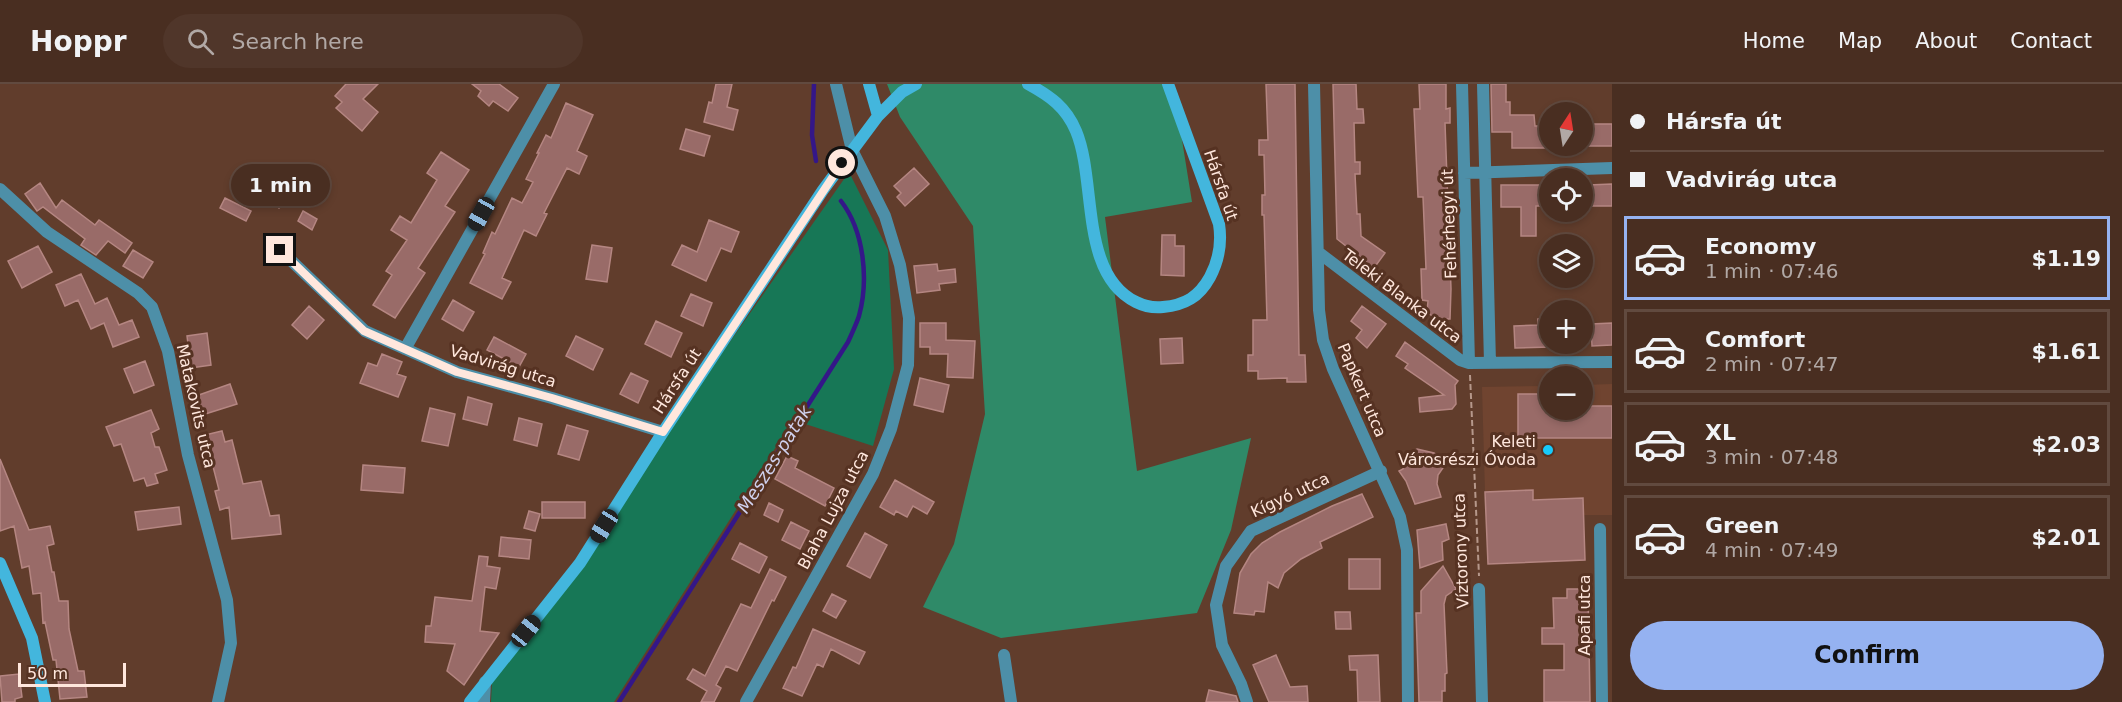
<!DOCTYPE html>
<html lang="en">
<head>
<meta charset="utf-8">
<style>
  :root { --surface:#492e21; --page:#50362a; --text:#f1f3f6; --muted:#b1a8a5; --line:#614a3f; --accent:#95b2f1 }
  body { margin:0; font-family:"DejaVu Sans",sans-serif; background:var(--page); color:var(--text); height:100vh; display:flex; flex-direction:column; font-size:22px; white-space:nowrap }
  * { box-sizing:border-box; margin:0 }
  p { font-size:20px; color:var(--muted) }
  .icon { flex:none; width:33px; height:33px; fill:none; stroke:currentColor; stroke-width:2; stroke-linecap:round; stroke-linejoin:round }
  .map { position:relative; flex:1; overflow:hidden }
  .details { display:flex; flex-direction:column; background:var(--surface); width:510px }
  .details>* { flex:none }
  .hud { display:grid; align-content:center; height:132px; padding:0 18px; background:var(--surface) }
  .needle { width:39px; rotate:12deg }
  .controls { position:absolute; left:1539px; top:18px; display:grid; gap:12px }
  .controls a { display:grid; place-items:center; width:54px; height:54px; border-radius:50%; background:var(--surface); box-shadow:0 3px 9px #0003,0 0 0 2px var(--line); font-size:30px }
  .scale { position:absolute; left:18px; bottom:15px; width:108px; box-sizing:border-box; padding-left:6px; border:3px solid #ffe7dd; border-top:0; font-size:16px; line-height:21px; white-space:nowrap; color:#ffe7dd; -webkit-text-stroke:4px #563222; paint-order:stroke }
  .end { position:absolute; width:27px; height:27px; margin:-14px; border:8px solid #ffe7dd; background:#111; box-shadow:0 0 0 3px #111 }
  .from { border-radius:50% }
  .bubble { position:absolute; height:42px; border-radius:21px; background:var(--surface); box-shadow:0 3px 9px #0003,0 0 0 2px var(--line); font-size:20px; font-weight:800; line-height:42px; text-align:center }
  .car { position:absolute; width:18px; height:36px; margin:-18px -9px; border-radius:8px; box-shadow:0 0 4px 2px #0007; background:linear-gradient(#222 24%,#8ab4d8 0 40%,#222 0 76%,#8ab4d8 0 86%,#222 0) }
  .hud b { display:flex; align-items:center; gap:21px; height:57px; font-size:22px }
  .hud b+b { border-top:2px solid var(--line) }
  .hud i { width:15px; height:15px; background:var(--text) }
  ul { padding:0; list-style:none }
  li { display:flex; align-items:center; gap:18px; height:84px; margin:0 12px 9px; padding:0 6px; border:3px solid var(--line); border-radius:0px }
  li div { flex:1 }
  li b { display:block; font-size:22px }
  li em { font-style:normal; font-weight:800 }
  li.active { border-color:var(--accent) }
  li>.icon { width:54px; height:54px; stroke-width:1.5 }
  .action { display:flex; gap:12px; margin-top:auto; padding:12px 18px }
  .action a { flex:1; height:69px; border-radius:36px; background:var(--accent); color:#111; font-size:24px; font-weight:800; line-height:69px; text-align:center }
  header { display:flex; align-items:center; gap:36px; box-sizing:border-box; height:84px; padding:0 30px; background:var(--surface); border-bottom:2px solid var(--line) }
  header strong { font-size:28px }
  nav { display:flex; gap:33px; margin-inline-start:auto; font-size:21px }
  .search { width:420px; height:54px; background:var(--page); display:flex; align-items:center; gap:15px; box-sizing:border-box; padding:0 21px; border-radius:33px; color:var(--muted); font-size:22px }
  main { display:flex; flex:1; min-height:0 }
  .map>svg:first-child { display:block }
</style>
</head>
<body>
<header>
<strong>Hoppr</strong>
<div class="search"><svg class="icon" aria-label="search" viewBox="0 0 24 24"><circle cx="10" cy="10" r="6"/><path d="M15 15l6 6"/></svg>Search here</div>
<nav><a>Home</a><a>Map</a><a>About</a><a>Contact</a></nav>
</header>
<main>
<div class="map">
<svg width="1612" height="618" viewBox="0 0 1612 618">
  <rect width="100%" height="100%" fill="#613d2c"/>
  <path fill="#704430" d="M 1612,300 L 1612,431 L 1584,431 L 1583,414 L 1533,416 L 1532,406 L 1485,408 L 1482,303 L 1549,302 L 1550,326 L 1582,326 L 1583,301 Z"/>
  <path fill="#177756" d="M 849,88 L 888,166 L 894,285 L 873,362 L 793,336 L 614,618 L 491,618 L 492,597 Z"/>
  <path fill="#2f8a68" d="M 887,0 L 1173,0 L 1192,118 L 1105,133 L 1137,387 L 1251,354 L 1231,446 L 1197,529 L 1001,554 L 923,523 L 954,460 L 985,330 L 973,142 L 900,33 Z"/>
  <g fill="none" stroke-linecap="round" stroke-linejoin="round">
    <path stroke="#341788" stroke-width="4.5" d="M 814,0 L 812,51 L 816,77
      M 619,618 L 848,258 C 852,249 856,241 859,232 C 869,195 864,147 841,117"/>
  </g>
  <path fill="#996b68" stroke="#b58682" stroke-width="1.5" d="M 346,0 L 378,0 L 363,15 L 378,28 L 362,47 L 336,24 L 342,18 L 335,12 Z
    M 472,0 L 499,0 L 518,14 L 508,27 L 493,17 L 489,22 L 478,12 L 481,7 Z
    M 716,0 L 732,0 L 727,23 L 738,26 L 733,46 L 704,38 L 709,18 L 712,19 Z
    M 1266,0 L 1295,0 L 1299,271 L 1305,271 L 1306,298 L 1287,298 L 1287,294 L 1258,295 L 1258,287 L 1248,287 L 1248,271 L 1253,271 L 1253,236 L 1267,236 L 1264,131 L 1262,131 L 1262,111 L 1265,111 L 1264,71 L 1259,71 L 1259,56 L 1268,56 Z
    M 1333,0 L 1356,0 L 1357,25 L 1363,25 L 1364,39 L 1354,39 L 1355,78 L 1360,78 L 1360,90 L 1355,90 L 1357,130 L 1360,130 L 1361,152 L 1385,169 L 1374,184 L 1337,155 Z
    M 1419,0 L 1446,0 L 1446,25 L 1450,24 L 1450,39 L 1445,39 L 1451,205 L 1450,235 L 1436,235 L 1427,228 L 1428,217 L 1422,216 L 1421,185 L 1426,185 L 1423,113 L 1418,113 L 1414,25 L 1420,25 Z
    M 1491,0 L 1506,0 L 1506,18 L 1510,18 L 1510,31 L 1534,31 L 1535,42 L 1550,42 L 1550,64 L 1512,64 L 1512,48 L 1492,48 Z
    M 566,19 L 593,31 L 577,67 L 587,72 L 579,90 L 567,84 L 544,129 L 547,130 L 536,152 L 524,146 L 502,194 L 511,198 L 502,215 L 470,199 L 485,170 L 483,169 L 492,148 L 495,150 L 512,114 L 522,119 L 533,98 L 526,95 L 539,69 L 537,69 L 546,51 L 551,54 Z
    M 1582,40 L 1612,40 L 1612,62 L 1582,62 Z
    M 686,45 L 710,52 L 704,72 L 680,65 Z
    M 441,68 L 469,86 L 445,122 L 455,128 L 418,184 L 425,189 L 395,234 L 373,221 L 392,191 L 386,187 L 407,156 L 391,146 L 400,132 L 411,139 L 437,96 L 427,89 Z
    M 914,84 L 929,100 L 905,122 L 897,113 L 901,109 L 894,102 Z
    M 268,91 L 289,106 L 289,110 L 279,124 L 256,107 Z
    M 40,99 L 56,124 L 62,116 L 95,141 L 99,136 L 132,159 L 125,169 L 108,157 L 96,171 L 81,161 L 85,155 L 43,123 L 37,127 L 25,110 Z
    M 1612,100 L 1612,122 L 1589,122 L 1589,101 Z
    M 1501,101 L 1550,101 L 1550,122 L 1536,122 L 1536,152 L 1521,152 L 1521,123 L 1501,123 Z
    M 225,114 L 251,127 L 246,137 L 220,124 Z
    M 303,127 L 317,135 L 312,146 L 298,137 Z
    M 709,136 L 739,148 L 731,168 L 721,164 L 706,197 L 672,181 L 682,161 L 697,168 Z
    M 1162,151 L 1175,151 L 1175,162 L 1184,162 L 1184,192 L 1161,191 Z
    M 592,161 L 612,164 L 607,198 L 586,195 Z
    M 38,162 L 52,188 L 22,204 L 8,177 Z
    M 133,166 L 153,178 L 143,194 L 123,182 Z
    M 937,180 L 938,187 L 955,185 L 956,198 L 939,200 L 940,206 L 917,209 L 914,182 Z
    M 81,190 L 95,220 L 107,214 L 119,241 L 132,236 L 139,253 L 113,263 L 104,239 L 91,245 L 78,216 L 65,222 L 56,201 Z
    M 691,210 L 712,219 L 703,242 L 681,232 Z
    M 453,216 L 474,228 L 463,247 L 442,235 Z
    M 309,222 L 324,236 L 307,255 L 292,241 Z
    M 1362,222 L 1386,240 L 1367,264 L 1356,254 L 1362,246 L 1351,237 Z
    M 1549,234 L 1550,263 L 1515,264 L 1514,242 L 1538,241 L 1538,235 Z
    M 656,237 L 682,249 L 671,273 L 645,260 Z
    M 920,239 L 946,239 L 946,256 L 975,257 L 973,294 L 947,293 L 948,270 L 930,270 L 930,263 L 920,263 Z
    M 1612,239 L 1612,261 L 1592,262 L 1591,240 Z
    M 207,249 L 211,281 L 191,284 L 187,252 Z
    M 576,252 L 603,265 L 593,286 L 566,272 Z
    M 494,253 L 526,270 L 519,283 L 487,266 Z
    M 1182,254 L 1183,279 L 1161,280 L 1160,255 Z
    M 1405,258 L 1458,297 L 1455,301 L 1456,320 L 1452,325 L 1420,328 L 1419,314 L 1444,311 L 1405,284 L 1408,280 L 1396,272 Z
    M 382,270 L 402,278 L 397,290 L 406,293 L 398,313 L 360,299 L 368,279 L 377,282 Z
    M 145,277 L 154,301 L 134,309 L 124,285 Z
    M 631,289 L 648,297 L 638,319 L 620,310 Z
    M 920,294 L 949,301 L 943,328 L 914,321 Z
    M 230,300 L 237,320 L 202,331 L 196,312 Z
    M 1518,310 L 1550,310 L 1550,326 L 1582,326 L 1582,322 L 1612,322 L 1612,354 L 1518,354 Z
    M 468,313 L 492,320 L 487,341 L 463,335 Z
    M 430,324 L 455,330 L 448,362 L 422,357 Z
    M 151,326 L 159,345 L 151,349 L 155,363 L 159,363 L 167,386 L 155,390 L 158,399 L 147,402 L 144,394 L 134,397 L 121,360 L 114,362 L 106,343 Z
    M 519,334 L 542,340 L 537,362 L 514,356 Z
    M 567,341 L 588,347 L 579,376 L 558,370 Z
    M 222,347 L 225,358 L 232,356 L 243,400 L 261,397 L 270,432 L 279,431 L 281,450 L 232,455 L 229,423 L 220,426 L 215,407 L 219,406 L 205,351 Z
    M 1417,365 L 1434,369 L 1447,378 L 1438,391 L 1437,400 L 1441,413 L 1415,420 L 1406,397 L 1399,387 L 1403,385 L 1409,369 Z
    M 787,372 L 798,377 L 795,384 L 834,404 L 825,422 L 775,395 Z
    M 0,375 L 29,446 L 50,442 L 54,460 L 47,462 L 52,488 L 54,488 L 59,517 L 68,517 L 69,545 L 78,587 L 84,587 L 87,613 L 60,615 L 56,576 L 53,576 L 45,538 L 43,539 L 41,509 L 33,510 L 29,482 L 22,484 L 14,442 L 0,447 Z
    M 363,381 L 405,384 L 403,409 L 361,406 Z
    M 895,396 L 934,418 L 927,430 L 913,422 L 907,433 L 896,427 L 894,431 L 880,423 Z
    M 1533,406 L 1533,416 L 1583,414 L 1585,476 L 1488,480 L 1485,408 Z
    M 1362,410 L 1373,433 L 1320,458 L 1322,464 L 1301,475 L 1284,489 L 1278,504 L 1268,498 L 1264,528 L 1255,527 L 1254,531 L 1234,529 L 1240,489 L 1251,470 L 1262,459 L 1280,448 L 1332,422 Z
    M 542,418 L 585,418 L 585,434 L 542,434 Z
    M 769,419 L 783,426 L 778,438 L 764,431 Z
    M 179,423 L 181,440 L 138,446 L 135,428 Z
    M 529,427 L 540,430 L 535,447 L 524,444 Z
    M 791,438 L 809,447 L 800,465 L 782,456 Z
    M 1446,440 L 1449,455 L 1442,458 L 1443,476 L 1420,484 L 1417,446 Z
    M 865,449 L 887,461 L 870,494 L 847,482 Z
    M 501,453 L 531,456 L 529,475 L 499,472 Z
    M 740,459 L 767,473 L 759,489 L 732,475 Z
    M 479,472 L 488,473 L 487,482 L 500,484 L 496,505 L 485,503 L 480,547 L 499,549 L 464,601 L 447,587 L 455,560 L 425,558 L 426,542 L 431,542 L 435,513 L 472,517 Z
    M 1349,475 L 1380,475 L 1380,505 L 1349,505 Z
    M 1443,482 L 1456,505 L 1446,512 L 1444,520 L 1447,589 L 1445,590 L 1445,607 L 1442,607 L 1442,618 L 1419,618 L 1416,529 L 1421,529 L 1421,507 Z
    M 770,485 L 786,493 L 774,517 L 772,516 L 737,587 L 726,582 L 716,601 L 721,604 L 714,618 L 701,618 L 707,607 L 687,595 L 693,585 L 705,592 L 741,520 L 751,524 Z
    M 1567,505 L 1588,505 L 1590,618 L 1544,618 L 1544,586 L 1564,586 L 1564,560 L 1542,560 L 1542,544 L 1554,544 L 1553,514 L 1567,514 Z
    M 832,510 L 846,517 L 836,534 L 823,527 Z
    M 1335,528 L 1350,528 L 1351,545 L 1336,545 Z
    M 813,545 L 865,568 L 859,580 L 831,565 L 823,583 L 817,580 L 802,612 L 783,604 L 793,583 L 796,584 Z
    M 1276,571 L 1290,603 L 1307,602 L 1308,618 L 1269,618 L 1253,581 Z
    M 1378,571 L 1380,618 L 1358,618 L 1357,586 L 1350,586 L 1349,572 Z
    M 19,590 L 22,613 L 15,615 L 15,618 L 2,618 L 0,592 Z
    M 1209,606 L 1236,612 L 1238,618 L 1206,618 Z"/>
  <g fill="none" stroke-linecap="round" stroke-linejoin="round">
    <path stroke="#b6988b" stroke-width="2" stroke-dasharray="6 3" stroke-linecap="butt" d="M 1470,291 L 1479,492"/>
    <path stroke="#4d8fa8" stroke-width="12" d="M 1314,0 L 1319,226 L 1323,256 L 1333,285 L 1400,433 L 1407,466 L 1408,618
      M 1462,0 L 1469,279
      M 1483,0 L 1490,279
      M 1464,89 L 1612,84
      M 0,105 L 47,148 L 138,209 L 152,223 L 168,267 L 188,371 L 227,516 L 231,559 L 218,618
      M 280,166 L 365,247 L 457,288 L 552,314 L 663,348
      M 1318,168 L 1460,276 L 1469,279 L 1612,278
      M 405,265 L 554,0
      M 1600,445 L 1602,618
      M 1479,505 L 1482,618
      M 1004,571 L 1011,618
      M 484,618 L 485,598
      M 746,618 L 873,390 L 891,345 L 908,281 L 909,234 L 900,181 L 885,132 L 852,66 L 836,0
      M 1247,618 L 1241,600 L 1222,561 L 1216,521 L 1226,482 L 1251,447 L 1381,387"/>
    <path stroke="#43b6dd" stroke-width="12" d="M 869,0 L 878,32
      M 1028,0 C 1050,12 1066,23 1076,47 C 1097,97 1079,190 1136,218 C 1144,222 1154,224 1163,223 C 1185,221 1199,213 1210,193 C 1219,176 1222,159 1219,140 L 1168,0
      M 0,479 L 32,554 L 45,618
      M 470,618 L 580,479 L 663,348 L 823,106 L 878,32 L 902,8 L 916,0"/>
  </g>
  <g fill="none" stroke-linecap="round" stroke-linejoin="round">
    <path stroke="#ffe7dd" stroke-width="8" d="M 280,166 L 364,247 L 457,288 L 552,314 L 663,348 L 842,79"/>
  </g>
  <circle fill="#17cafb" stroke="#563222" stroke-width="2" cx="1548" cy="366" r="6"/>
  <g text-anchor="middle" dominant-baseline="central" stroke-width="6" stroke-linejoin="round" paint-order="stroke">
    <g font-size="16" fill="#ffe7dd" stroke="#563222">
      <text transform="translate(1221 101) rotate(71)">Hársfa út</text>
      <text transform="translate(1449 140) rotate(-92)">Fehérhegyi út</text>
      <text transform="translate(1402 212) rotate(37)">Teleki Blanka utca</text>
      <text transform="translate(503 282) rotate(17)">Vadvirág utca</text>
      <text transform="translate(677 297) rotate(-57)">Hársfa út</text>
      <text transform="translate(1362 306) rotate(67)">Papkert utca</text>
      <text transform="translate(196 322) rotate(77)">Matakovits utca</text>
      <text transform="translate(1290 411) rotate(-25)">Kígyó utca</text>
      <text transform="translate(833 426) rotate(-62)">Blaha Lujza utca</text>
      <text transform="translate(1461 467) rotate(-92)">Víztorony utca</text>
      <text transform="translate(1584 531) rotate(-90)">Apafi utca</text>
    </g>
    <g font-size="16" fill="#ffe7dd" stroke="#563222" text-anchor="end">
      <text x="1536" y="357">Keleti<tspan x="1536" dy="18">Városrészi Óvoda</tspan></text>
    </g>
    <g font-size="18" font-style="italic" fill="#d0d1ee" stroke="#563222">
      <text transform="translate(774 375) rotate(-58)">Meszes-patak</text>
    </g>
  </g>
</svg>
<div class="controls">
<a><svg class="needle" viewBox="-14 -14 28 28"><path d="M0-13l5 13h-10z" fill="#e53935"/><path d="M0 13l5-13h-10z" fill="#b1a8a5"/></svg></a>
<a><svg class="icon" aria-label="locate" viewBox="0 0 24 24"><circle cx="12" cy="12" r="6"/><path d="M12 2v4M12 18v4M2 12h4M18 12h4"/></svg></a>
<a><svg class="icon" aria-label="layers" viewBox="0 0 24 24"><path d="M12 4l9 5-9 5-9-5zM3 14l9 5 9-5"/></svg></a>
<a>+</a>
<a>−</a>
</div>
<div class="scale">50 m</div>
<i class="end from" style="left:842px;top:79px"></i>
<i class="end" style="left:280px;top:166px"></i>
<div class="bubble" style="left:231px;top:80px;width:99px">1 min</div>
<i class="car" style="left:481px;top:130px;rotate:209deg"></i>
<i class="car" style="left:604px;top:442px;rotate:212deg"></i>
<i class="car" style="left:526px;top:547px;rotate:39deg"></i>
</div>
<section class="details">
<div class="hud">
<b><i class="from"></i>Hársfa út</b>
<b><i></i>Vadvirág utca</b>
</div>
<ul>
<li class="active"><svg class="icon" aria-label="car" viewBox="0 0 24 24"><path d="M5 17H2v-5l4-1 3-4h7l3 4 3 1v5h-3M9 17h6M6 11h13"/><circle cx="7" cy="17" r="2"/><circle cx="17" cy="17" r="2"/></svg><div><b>Economy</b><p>1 min · 07:46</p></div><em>$1.19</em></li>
<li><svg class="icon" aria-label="car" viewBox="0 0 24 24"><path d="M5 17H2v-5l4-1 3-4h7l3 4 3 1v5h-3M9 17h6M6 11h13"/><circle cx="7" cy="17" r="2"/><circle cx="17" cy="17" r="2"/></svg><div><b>Comfort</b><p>2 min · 07:47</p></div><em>$1.61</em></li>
<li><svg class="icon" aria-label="car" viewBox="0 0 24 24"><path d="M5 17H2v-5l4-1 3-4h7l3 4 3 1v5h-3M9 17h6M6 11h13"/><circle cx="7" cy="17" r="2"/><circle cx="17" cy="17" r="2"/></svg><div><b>XL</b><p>3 min · 07:48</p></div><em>$2.03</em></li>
<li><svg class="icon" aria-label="car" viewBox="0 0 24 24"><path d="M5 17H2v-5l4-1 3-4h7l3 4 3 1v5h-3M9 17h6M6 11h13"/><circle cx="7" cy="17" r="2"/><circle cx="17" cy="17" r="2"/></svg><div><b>Green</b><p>4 min · 07:49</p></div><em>$2.01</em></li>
</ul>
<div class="action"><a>Confirm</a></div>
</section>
</main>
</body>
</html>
